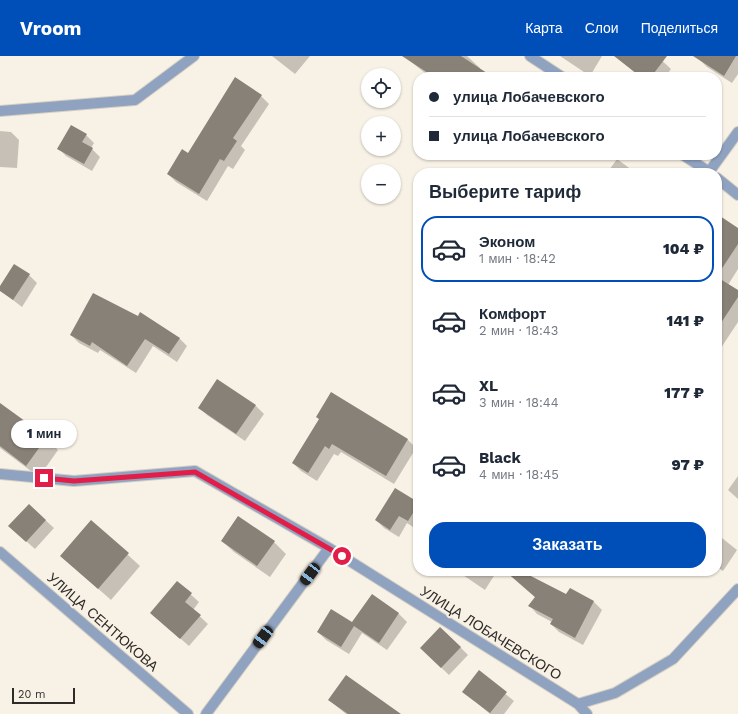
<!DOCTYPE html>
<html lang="ru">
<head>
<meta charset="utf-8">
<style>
  :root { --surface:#fff; --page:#f2f2f3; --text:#1f2937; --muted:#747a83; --line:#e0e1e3; --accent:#004eb8 }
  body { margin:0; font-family:"Work Sans",sans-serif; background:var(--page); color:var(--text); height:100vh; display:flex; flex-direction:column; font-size:15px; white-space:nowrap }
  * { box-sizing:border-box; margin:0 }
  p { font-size:13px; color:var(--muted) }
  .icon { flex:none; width:22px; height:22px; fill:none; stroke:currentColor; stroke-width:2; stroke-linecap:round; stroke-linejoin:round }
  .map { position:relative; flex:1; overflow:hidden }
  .panel { position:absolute; left:413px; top:112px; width:309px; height:408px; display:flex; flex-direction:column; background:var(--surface); border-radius:16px; box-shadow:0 1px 3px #0004 }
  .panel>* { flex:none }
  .guide { position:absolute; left:413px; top:16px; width:309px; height:88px; border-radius:16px; box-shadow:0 1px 3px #0004; display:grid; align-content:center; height:88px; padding:0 16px; background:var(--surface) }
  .controls { position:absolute; left:361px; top:12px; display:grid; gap:8px }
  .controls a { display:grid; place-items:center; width:40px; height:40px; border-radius:50%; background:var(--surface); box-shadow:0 1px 3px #0004; font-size:20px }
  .scale { position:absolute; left:12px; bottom:10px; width:63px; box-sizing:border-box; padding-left:4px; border:2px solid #2f2c28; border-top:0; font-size:11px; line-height:14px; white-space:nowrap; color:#2f2c28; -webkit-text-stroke:3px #f8f1e5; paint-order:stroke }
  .end { position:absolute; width:18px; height:18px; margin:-9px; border:5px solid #e11d48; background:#fff; box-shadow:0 0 0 2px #fff }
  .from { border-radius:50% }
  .bubble { position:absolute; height:28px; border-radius:14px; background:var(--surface); box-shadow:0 1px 3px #0004; font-size:13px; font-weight:800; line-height:28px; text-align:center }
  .car { position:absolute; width:12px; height:24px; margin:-12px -6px; border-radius:5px; box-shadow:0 0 3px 1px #0007; background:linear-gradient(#222 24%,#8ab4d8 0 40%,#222 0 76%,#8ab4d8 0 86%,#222 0) }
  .guide b { display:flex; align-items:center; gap:14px; height:38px; font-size:15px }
  .guide b+b { border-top:1px solid var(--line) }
  .guide i { width:10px; height:10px; background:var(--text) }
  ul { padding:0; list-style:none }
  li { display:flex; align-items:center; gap:12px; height:66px; margin:0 8px 6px; padding:0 8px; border:2px solid transparent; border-radius:16px }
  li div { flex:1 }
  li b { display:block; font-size:15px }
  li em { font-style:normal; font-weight:800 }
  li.current { border-color:var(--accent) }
  li>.icon { width:36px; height:36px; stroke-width:1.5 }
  h2 { padding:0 16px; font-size:18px; line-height:48px }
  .cta { display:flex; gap:8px; margin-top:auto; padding:8px 16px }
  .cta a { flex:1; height:46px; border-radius:16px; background:var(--accent); color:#fff; font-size:16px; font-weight:800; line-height:46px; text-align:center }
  header { display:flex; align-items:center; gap:24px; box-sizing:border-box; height:56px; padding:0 20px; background:var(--accent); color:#fff }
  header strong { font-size:19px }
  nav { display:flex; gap:22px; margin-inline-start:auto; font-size:14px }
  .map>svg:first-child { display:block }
</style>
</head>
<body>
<header>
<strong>Vroom</strong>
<nav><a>Карта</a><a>Слои</a><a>Поделиться</a></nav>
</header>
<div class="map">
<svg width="738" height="658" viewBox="0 0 738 658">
  <rect width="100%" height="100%" fill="#f8f1e5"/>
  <path fill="#0003" d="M 272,0 L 310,0 L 295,18 Z
    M 413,0 L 467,0 L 480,12 L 479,13 L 491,21 L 430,21 L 410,5 Z
    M 560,0 L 602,0 L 590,20 Z
    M 621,0 L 657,0 L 671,13 L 665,21 L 640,21 L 619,3 Z
    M 701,0 L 738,0 L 738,18 L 732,27 L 707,11 L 699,3 Z
    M 261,40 L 269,48 L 241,90 L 245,94 L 233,113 L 228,110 L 207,145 L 176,126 L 168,118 L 188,98 Z
    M 0,75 L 11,76 L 19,84 L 17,112 L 0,111 Z
    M 86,79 L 94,87 L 91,92 L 100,101 L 92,115 L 66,100 L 58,92 Z
    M 617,103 L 636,117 L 607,117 Z
    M 717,164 L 738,173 L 738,213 L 728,229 L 738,235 L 738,266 L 719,295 L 717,294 Z
    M 29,219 L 37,227 L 22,251 L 0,234 L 0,232 Z
    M 71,279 L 179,282 L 187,290 L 177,306 L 153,290 L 136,317 L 100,294 L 98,297 L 79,287 Z
    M 331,338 L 408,384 L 416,392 L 394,428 L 341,396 L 338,400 L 334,398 L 317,425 L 301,415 L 293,407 L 320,363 Z
    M 0,348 L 46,382 L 58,394 L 39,421 L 0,392 Z
    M 256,350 L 264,358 L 245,385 L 207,359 L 199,351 Z
    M 738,420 L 738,443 L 728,434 Z
    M 418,447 L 418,470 L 416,473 L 407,467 L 399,481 L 384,472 L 376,464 Z
    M 29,449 L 54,472 L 35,493 L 18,478 Z
    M 238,461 L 274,486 L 286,498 L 270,521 L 234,496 L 222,485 Z
    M 91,465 L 140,510 L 111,544 L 61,500 Z
    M 717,478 L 737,494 L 723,515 L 717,511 Z
    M 457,515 L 497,515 L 485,534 Z
    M 505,515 L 519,515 L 567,539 L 594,546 L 602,554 L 583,589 L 559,576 L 551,568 L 552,566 L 537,558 L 530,550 L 536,542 Z
    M 177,526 L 199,546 L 193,554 L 208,568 L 189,590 L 151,557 Z
    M 372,539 L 399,558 L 407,566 L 387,594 L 362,577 L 349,598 L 326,584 L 318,576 L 352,567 Z
    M 460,591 L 468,599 L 449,619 L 429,600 Z
    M 479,616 L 514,645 L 504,658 L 490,658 L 464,636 Z
    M 329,644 L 399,658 L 346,658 Z"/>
  <path fill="#888177" d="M 402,0 L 461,0 L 493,21 L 434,21 Z
    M 614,0 L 667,0 L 651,21 L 641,21 Z
    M 693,0 L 736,0 L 724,20 Z
    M 235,21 L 262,39 L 233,82 L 237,85 L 224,105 L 220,103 L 199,138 L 167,118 L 182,93 L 188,97 Z
    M 71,69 L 87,78 L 82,86 L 93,92 L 84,108 L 57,93 Z
    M 717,158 L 738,172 L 738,188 L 717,220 Z
    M 14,208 L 30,218 L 13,244 L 0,235 L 0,230 Z
    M 717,221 L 738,234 L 738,241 L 717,273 Z
    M 93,237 L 138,260 L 140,256 L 180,282 L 169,298 L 145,283 L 127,310 L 92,286 L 90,290 L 70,279 Z
    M 217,323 L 256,349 L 236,378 L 198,352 Z
    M 331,336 L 408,383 L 386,420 L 332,388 L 329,393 L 325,390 L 308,417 L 292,407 L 319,363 L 316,361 Z
    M 0,347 L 47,381 L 26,410 L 0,390 Z
    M 395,432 L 418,446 L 418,449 L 408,465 L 399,460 L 390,474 L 375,464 Z
    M 29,448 L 46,464 L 26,486 L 8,470 Z
    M 238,460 L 275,485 L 257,510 L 221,485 Z
    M 91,464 L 129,497 L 98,533 L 60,500 Z
    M 505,515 L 521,515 L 566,538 L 570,532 L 594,545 L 575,582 L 550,568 L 553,563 L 528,550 L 535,541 Z
    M 177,525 L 192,537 L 185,546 L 201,559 L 180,583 L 150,557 Z
    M 372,538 L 399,557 L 379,587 L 354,570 L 341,591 L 317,576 L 331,553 L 352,566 Z
    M 440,571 L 461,591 L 441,612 L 420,592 Z
    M 479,614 L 507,636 L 490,657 L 462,636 Z
    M 346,619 L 401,658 L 348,658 L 328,644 Z"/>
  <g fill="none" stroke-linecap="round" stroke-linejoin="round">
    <g stroke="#d4cec3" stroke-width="12">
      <path id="street" d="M 530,0 L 562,21
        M 0,55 L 135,44 L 194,0
        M 683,99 L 711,117
        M 709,116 L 738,76
        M 717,122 L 738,139
        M 0,418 L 74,425 L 195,415 L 329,492 L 578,648 L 587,658
        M 0,496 L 188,658
        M 578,648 L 615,637 L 673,603 L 738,533
        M 206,658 L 329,492"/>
    </g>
    <use href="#street" stroke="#8fa2c0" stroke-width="10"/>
  </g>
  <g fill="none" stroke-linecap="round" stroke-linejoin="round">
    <path stroke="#e11d48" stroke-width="5" d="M 44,422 L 74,425 L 195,416 L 342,500"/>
  </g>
  <g text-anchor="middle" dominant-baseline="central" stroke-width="4" stroke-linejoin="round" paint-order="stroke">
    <g font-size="14" fill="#2f2c28" stroke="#f8f1e5">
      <text transform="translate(103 566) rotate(41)">УЛИЦА СЕНТЮКОВА</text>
      <text transform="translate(491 577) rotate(32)">УЛИЦА ЛОБАЧЕВСКОГО</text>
    </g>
  </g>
</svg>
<div class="controls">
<a><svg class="icon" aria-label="locate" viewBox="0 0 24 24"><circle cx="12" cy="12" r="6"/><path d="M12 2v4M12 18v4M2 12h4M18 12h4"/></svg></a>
<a>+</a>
<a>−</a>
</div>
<div class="scale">20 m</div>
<i class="end from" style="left:342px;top:500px"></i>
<i class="end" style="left:44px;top:422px"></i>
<div class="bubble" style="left:11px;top:364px;width:66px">1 мин</div>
<i class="car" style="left:310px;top:518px;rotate:217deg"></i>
<i class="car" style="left:263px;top:581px;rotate:217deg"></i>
<div class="guide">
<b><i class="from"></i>улица Лобачевского</b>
<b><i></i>улица Лобачевского</b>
</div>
<section class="panel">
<h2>Выберите тариф</h2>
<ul>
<li class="current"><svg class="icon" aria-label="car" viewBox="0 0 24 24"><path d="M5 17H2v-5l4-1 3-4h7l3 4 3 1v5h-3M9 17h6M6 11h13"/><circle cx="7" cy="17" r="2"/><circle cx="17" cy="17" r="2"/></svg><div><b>Эконом</b><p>1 мин · 18:42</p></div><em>104 ₽</em></li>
<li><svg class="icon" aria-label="car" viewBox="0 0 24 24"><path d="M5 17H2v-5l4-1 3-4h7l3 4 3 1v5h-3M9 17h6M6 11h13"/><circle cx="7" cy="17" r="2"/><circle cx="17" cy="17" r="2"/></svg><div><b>Комфорт</b><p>2 мин · 18:43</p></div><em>141 ₽</em></li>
<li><svg class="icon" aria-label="car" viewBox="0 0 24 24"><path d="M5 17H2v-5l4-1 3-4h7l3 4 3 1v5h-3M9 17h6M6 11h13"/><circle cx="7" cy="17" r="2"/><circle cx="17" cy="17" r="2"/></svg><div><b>XL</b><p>3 мин · 18:44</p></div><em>177 ₽</em></li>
<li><svg class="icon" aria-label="car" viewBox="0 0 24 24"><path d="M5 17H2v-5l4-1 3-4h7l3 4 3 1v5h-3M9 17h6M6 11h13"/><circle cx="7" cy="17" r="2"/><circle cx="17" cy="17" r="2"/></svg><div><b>Black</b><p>4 мин · 18:45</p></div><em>97 ₽</em></li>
</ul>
<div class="cta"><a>Заказать</a></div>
</section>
</div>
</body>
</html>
